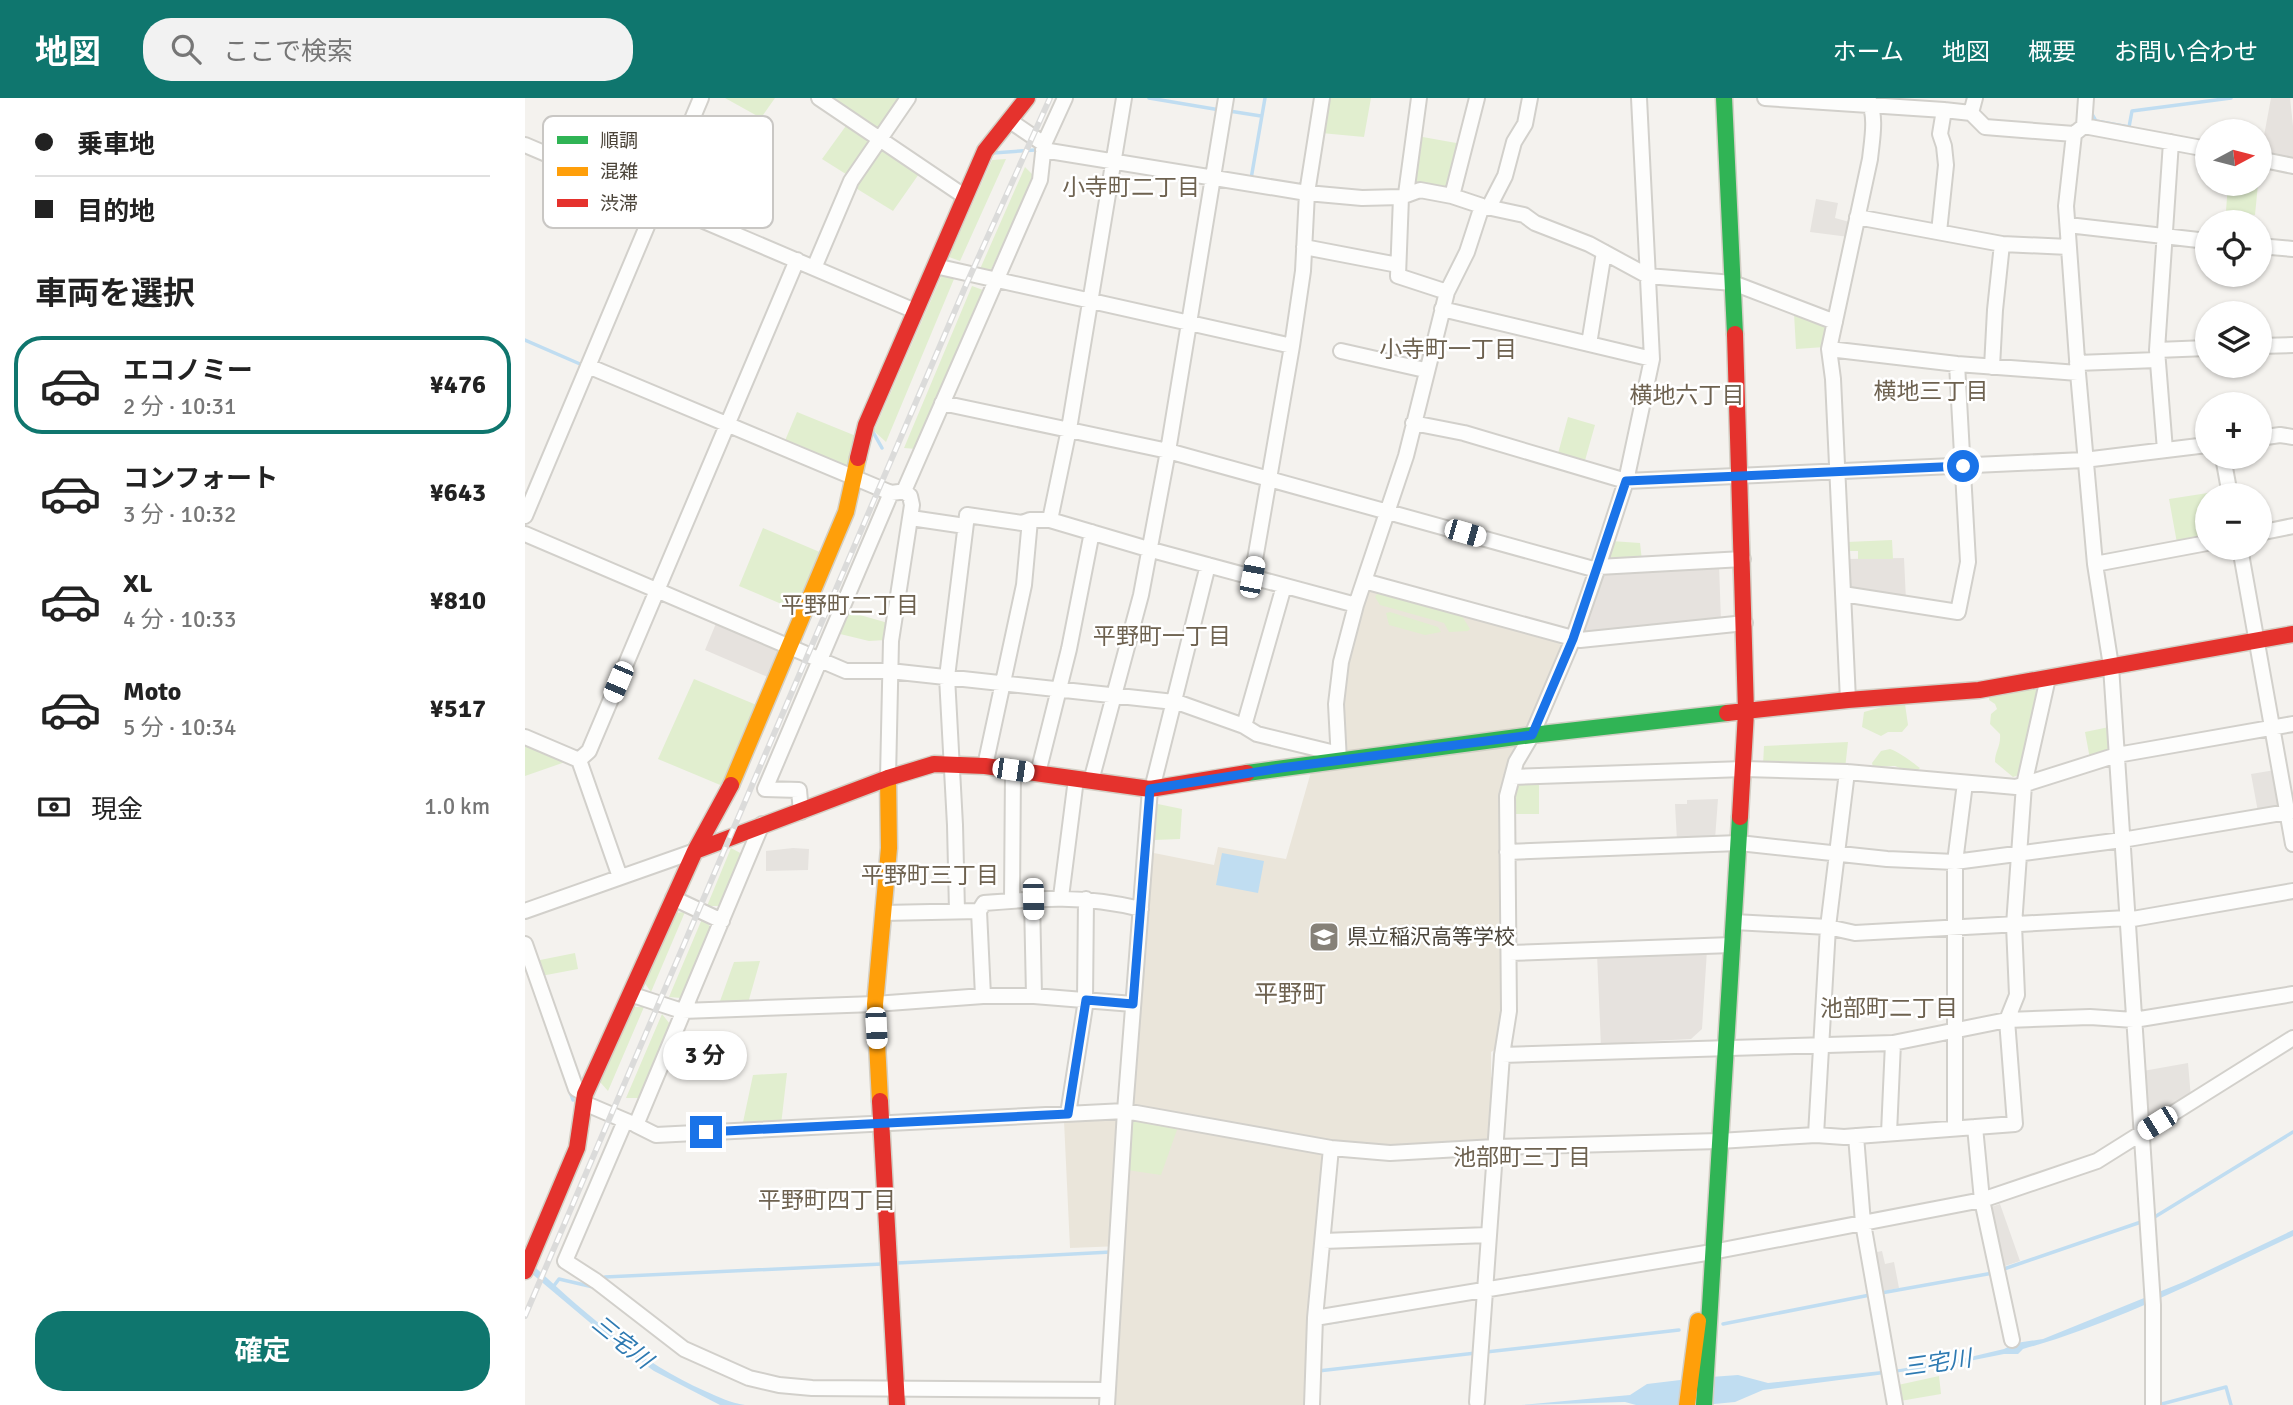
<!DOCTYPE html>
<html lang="ja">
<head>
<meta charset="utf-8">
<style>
  :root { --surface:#fff; --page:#f2f2f2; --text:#222; --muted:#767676; --line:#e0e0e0; --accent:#0f766e }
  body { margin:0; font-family:Signika,"Noto Sans JP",sans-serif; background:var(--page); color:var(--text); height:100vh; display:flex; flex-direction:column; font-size:26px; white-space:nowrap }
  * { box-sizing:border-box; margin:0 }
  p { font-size:23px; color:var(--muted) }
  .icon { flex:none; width:38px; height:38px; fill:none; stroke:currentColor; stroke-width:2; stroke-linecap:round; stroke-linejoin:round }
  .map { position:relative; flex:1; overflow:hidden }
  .panel { display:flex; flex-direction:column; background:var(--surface); width:525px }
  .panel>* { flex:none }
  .guide { display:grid; align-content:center; height:154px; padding:0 35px; background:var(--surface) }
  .needle { width:46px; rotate:83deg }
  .buttons { position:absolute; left:1670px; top:21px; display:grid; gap:14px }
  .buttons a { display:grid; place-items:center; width:77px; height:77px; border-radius:50%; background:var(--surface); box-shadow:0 2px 5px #0004; font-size:35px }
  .end { position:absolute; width:32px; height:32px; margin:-16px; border:9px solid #1a73e8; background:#fff; box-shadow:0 0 0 4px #fff }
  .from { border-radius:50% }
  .bubble { position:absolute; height:49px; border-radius:24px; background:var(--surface); box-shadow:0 2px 5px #0004; font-size:23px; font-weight:700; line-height:49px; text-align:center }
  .car { position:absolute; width:21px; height:42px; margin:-21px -10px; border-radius:9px; box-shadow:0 0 5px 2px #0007; background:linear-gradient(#fff 24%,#345 0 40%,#fff 0 76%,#345 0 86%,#fff 0) }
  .guide b { display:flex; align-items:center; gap:24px; height:66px; font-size:26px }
  .guide b+b { border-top:2px solid var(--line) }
  .guide i { width:18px; height:18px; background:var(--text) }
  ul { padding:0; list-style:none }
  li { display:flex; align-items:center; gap:21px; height:98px; margin:0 14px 10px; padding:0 21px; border:4px solid transparent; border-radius:28px }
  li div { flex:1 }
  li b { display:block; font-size:26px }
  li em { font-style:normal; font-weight:700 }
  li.current { border-color:var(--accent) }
  li>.icon { width:63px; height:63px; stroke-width:1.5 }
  h2 { padding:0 35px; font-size:32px; line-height:84px }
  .pay { display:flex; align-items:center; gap:18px; height:77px; padding:0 35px; font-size:26px }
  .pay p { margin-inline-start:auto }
  .primary-button { display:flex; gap:14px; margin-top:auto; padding:14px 35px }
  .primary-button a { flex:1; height:80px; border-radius:28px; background:var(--accent); color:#fff; font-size:28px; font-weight:700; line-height:80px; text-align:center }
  header { display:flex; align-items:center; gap:42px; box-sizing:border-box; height:98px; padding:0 35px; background:var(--accent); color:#fff }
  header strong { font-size:33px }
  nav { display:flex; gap:38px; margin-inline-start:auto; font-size:24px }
  .search { width:490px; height:63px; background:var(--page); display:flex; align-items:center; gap:18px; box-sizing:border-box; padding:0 24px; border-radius:28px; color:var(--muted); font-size:26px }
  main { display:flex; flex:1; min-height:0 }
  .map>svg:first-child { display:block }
</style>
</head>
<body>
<header>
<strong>地図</strong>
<div class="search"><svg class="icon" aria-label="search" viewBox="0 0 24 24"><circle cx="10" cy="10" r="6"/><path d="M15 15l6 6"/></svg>ここで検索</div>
<nav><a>ホーム</a><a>地図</a><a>概要</a><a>お問い合わせ</a></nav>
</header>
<main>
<section class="panel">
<div class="guide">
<b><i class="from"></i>乗車地</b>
<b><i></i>目的地</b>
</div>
<h2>車両を選択</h2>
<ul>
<li class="current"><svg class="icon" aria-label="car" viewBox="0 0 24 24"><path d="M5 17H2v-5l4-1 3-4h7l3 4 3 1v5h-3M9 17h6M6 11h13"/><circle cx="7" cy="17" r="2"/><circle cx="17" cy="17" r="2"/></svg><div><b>エコノミー</b><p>2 分 · 10:31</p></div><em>¥476</em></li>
<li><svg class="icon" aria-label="car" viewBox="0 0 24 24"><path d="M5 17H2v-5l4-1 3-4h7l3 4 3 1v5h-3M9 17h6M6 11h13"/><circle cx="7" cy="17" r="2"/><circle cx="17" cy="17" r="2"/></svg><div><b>コンフォート</b><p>3 分 · 10:32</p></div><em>¥643</em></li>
<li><svg class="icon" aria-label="car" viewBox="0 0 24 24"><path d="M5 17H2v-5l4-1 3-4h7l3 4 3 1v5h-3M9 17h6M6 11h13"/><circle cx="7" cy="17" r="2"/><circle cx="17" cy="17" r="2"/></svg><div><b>XL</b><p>4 分 · 10:33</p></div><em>¥810</em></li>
<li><svg class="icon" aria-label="car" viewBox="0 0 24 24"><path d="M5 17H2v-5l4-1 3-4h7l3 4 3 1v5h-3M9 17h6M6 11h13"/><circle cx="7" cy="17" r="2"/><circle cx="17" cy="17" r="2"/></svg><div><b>Moto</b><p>5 分 · 10:34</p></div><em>¥517</em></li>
</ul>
<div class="pay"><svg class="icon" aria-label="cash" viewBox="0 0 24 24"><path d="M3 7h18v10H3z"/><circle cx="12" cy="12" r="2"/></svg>現金<p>1.0 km</p></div>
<div class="primary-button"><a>確定</a></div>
</section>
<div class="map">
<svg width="1768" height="1307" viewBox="0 0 1768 1307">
  <rect width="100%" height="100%" fill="#f4f2ee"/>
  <path fill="#e6e2de" d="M 1746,0 L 1765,0 L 1768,28 L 1768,60 L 1736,54 Z
    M 1379,460 L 1381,503 L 1323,492 L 1322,461 Z
    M 1194,466 L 1196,524 L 1056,539 L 1076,474 Z
    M 192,523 L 253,549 L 255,556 L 245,580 L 180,552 Z
    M 1182,852 L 1177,931 L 1166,941 L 1107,944 L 1093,948 L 1076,949 L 1072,856 Z"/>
  <path fill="#eae5da" d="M 845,488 L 1040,542 L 1041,547 L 993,654 L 987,661 L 981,910 L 974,949 L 966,954 L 966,979 L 972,983 L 967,1043 L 867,1050 L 803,1046 L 783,1307 L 586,1307 L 596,1148 L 545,1150 L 539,1023 L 592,1021 L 596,1025 L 606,1007 L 624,754 L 689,767 L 693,749 L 761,761 L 786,674 L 817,670 L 815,586 L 841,491 Z"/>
  <path fill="#e1eecf" d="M 200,0 L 250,0 L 236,20 Z
    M 302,0 L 378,0 L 356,33 Z
    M 802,0 L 846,0 L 839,39 L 796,35 Z
    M 323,25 L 346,41 L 347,47 L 324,78 L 297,61 Z
    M 892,38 L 937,46 L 926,93 L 885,90 Z
    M 361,50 L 396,73 L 368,113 L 329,89 L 353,51 Z
    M 481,61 L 435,163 L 424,159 L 467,62 Z
    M 500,69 L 509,78 L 465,174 L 455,171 Z
    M 1703,86 L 1733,86 L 1730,117 L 1701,113 Z
    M 417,177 L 429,181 L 361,344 L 349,333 Z
    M 447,188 L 458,192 L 391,351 L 379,350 Z
    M 1269,215 L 1305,225 L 1300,249 L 1271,251 Z
    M 272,314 L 331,338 L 324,367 L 317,370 L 259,345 Z
    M 1043,319 L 1070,327 L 1059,366 L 1032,359 Z
    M 1702,392 L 1703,397 L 1682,397 L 1682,439 L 1652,445 L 1644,401 Z
    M 238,430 L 297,455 L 273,513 L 214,488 Z
    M 1367,442 L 1368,461 L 1333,461 L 1333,453 L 1322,453 L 1322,444 Z
    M 1086,443 L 1115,445 L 1117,463 L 1083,465 L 1080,461 Z
    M 860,495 L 937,518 L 945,531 L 943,533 L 924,534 L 919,525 L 855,507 L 850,499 L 852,496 Z
    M 321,513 L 363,525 L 361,542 L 344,543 L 311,535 Z
    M 865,514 L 913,529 L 916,534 L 900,537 L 864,527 L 861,515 Z
    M 169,581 L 234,608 L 200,689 L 133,661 Z
    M 1507,591 L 1512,592 L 1514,599 L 1497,676 L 1488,679 L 1470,664 C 1470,653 1476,649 1475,636 L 1465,626 L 1466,616 L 1472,611 L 1470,606 L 1464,602 L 1464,597 Z
    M 1380,606 L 1383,627 L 1377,634 L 1363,634 L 1356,638 L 1337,629 L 1339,614 L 1364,607 Z
    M 1584,629 L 1585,651 L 1583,655 L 1565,661 L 1560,634 Z
    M 1323,644 L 1320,671 L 1238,667 L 1239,648 Z
    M 0,645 L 43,663 L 0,678 Z
    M 1365,651 C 1374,654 1387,664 1395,670 L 1392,673 L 1382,673 L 1370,668 L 1348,669 L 1347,665 L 1356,653 Z
    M 1014,682 L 1014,716 L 985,716 L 988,686 Z
    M 628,705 L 657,711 L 655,741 L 629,742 L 626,737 Z
    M 206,750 L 219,757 L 197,808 L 182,808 Z
    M 160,814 L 126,894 L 119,884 L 149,815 Z
    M 177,821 L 187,830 L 156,900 L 144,899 Z
    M 50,855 L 53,871 L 16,878 L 10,863 Z
    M 235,863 L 223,905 L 194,906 L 209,864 Z
    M 109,909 L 119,909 L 83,993 L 75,984 Z
    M 137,916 L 145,926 L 114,1000 L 101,1000 Z
    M 262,975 L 256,1027 L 217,1029 L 228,977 Z
    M 611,1019 L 653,1029 L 636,1077 L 602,1072 L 605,1022 Z
    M 1414,1278 L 1416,1296 L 1375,1303 L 1373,1287 Z"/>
  <path fill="#e6e3df" d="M 1291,101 L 1313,105 L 1310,120 L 1328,125 L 1324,139 L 1285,134 Z
    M 1750,672 L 1757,708 L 1733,714 L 1726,676 Z
    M 1193,701 L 1190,741 L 1152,743 L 1150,706 L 1162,706 L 1162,702 Z
    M 268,750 L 284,751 L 283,772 L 241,773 L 241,753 Z
    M 1663,965 L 1666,1000 L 1622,1025 L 1618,973 Z
    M 1475,1106 L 1495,1163 L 1474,1170 L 1460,1111 Z
    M 1357,1153 L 1360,1166 L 1369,1164 L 1374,1190 L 1354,1194 L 1347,1155 Z"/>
  <path fill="#c0ddf1" d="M 697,755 L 739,763 L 733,795 L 691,787 Z
    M 1768,1132 L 1768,1138 C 1680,1179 1592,1225 1498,1251 L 1493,1256 L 1479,1256 L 1414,1269 L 1238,1292 L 1210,1304 L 1179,1307 L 1111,1307 L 1100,1304 L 996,1307 L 1105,1297 L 1122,1286 L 1172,1280 L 1213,1277 L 1243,1285 L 1375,1271 L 1441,1260 L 1479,1251 L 1491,1245 L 1518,1241 L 1661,1183 Z
    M 0,1160 C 56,1211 110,1262 180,1293 C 194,1299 205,1305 220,1307 L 195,1307 L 129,1273 L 88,1244 L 0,1170 Z"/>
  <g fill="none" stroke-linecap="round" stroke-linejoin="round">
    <path stroke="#c0ddf1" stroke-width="3.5" d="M 624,0 L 695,12
      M 704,13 L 736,18
      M 1567,16 L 1571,23 L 1604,29 L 1607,13 L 1706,0
      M 468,55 L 510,52
      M 726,81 L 740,0
      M 0,242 L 55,266
      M 348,334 L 357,350
      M 44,991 L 48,1002
      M 1628,1120 L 1768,1034
      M 372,1165 L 586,1154
      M 1476,1172 L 1616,1124
      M 80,1179 L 357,1166
      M 28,1189 L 34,1181 L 68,1189
      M 1356,1195 L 1468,1175
      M 1198,1226 L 1345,1197
      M 795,1229 L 795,1226 L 816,1223
      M 961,1254 L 1154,1232
      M 793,1273 L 951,1255
      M 1633,1307 L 1701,1289 L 1706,1307"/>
    <g stroke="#d2d0cb" stroke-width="18">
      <path id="street" d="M 294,0 L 439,98
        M 1240,0 L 1419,12 L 1446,15 L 1460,29 L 1549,36
        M 1446,15 L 1450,0
        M 485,23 L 519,46
        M 1559,28 L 1561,0
        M 0,47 L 390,213
        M 518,52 L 782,95 L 837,100 L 876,99 L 895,92 L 927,98 L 957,108 L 999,117 L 1010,125 L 1064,146 L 1123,178 L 1208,185 L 1310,224
        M 1734,61 L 1768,68
        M 881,96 L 894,0
        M 927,98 L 952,0
        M 876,99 L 873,178 L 922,194
        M 964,109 L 980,78 L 989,44 L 1000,26 L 1005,0
        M 1332,119 L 1477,146 L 1544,149
        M 1543,127 L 1682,143
        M 1414,134 L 1421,67 L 1419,48 L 1415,36 L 1419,12
        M 1734,148 L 1768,151
        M 779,149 L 873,167
        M 410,168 L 767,248
        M 289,170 L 326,83 L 383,0
        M 917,211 L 1127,261
        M 1064,246 L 1079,154
        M 1734,248 L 1768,247
        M 1304,251 L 1432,266 L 1553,275
        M 1632,252 L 1682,250
        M 816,253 L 900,272
        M 1552,265 L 1632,262
        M 63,268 L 366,395 L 374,394
        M 1467,269 L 1470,212 L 1477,146
        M 417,305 L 643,353 L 1072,472
        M 888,325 L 939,335 L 1101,383 L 1559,362 L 1682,347
        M 1734,340 L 1755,337 L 1768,339
        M 1640,352 L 1632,252 L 1646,44
        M 1698,359 L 1705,397
        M 379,393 L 515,82 L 519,46 L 540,0
        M 0,418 L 176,0
        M 386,420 L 440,428
        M 525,422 L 544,331 L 599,0
        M 1734,435 L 1768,428
        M 0,436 L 321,573 L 365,573 L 649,604
        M 1715,450 L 1768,746
        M 1570,466 L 1682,445
        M 1073,469 L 1218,461
        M 727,479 L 767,248 L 778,173 L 782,95 L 797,0
        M 839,483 L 1055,542 L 1220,525
        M 1318,496 L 1433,514 L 1443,464 L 1432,266
        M 1323,602 L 1308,281 L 1304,251 L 1345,61 C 1347,41 1352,19 1343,0
        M 649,603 L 719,628 L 732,636 L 814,656
        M 719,628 L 759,488
        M 0,639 L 54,662 L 95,779
        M 54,662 L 64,653 L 272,162
        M 814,663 L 811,606 L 816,564 L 831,507 L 881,358 L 922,194 L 942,154 L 957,108
        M 460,668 L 499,487 L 505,422
        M 513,675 L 544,551 L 567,434
        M 987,679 L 1219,671 L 1322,674 L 1491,689 L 1592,657 L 1768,626
        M 363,680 L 366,543 L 387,407 L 385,398 L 379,393
        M 566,683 L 616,497 L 643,353 L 701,0
        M 627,691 L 683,467
        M 276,714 L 274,692 L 240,691 L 366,395
        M 237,726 L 111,1027 L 131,1037 L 600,1013 L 806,1050 L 865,1055 L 970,1049 L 1194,1043 L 1291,1037 L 1319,1039 L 1490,1026 L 1482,922 L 1492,897 L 1489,827 L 1499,687 L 1523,580
        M 982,754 L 1214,745 L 1362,761 L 1430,764 L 1597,742 L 1768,713
        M 536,799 L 551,681
        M 148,800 L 197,823
        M 507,801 L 509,898
        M 487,802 L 488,672
        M 0,813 L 170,753
        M 432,813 L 430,727 L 422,579 L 442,417 L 497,425 L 505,422 L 525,422 L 623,451 L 831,507
        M 454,813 L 459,805 C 517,800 558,797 616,811
        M 358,815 L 454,813 L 458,898
        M 1602,822 L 1768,793
        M 1209,824 L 1303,829 L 1330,835 L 1602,820
        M 0,846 L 51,991 L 60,996
        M 984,855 L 1207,847
        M 105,896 L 157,913 L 350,906 L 458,898 L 509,898 L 608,906
        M 560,902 L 561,801
        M 977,957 L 1368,945 L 1482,922 L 1565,919 L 1609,922 L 1768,896
        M 59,1005 L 106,1025
        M 543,1016 L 561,902
        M 100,1023 L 40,1163 L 71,1183 L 159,1251 L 224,1280 L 254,1287 L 287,1290 L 582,1292
        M 1450,1029 L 1457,1102 L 1487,1242
        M 1430,1030 L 1430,764 L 1440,685
        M 1364,1035 L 1368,945
        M 1291,1037 L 1303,829 L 1322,674
        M 1331,1038 L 1338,1125 L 1370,1307
        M 798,1143 L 964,1137
        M 790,1220 L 1187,1154 L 1457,1102 L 1572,1063 L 1768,940
        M 952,1304 L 977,957 L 984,913 L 982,698 L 991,664 L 1007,637 L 1048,541 L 1072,472 L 1101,383 L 1127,261 L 1114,0
        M 582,1307 L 600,1013 L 625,691
        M 787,1307 L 790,1220 L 806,1050
        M 1628,1307 L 1628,1207 L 1586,568 L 1570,466 L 1553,275 L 1541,108 L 1549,36 L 1559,28 L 1682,51"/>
    </g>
    <g stroke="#d3cfc5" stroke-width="19">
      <path id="fast" d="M 1199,0 L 1210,236
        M 722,675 L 1007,637 L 1202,615
        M 1179,1307 L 1215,719"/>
    </g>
    <g stroke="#d3cfc5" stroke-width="19">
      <path id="slow" d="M 206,687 L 321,414 L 333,360
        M 355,1003 L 350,906 L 364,750 L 363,680
        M 1162,1307 L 1173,1223"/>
    </g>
    <g stroke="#d3cfc5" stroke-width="19">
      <path id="jam" d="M 1210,236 L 1221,614 L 1215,719
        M 333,360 L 341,327 L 460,53 L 502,0
        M 1202,615 L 1323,602 L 1454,592 L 1768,536
        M 170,753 L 363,680 L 409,666 L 460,668 L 625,691 L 722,675
        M 355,1003 L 372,1307
        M 0,1173 L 52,1050 L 60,996 L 170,753 L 206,687"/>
    </g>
    <use href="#street" stroke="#fdfdfc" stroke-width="14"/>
    <use href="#fast" stroke="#30b455" stroke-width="16"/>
    <use href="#slow" stroke="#ff9f0a" stroke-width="16"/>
    <use href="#jam" stroke="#e5322d" stroke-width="16"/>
    <g stroke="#dbdbda" stroke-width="6">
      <path id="rail" d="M 0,1218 L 441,187 L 525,0"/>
    </g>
    <use href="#rail" stroke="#fff" stroke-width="3.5" stroke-dasharray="10" stroke-linecap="butt"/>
  </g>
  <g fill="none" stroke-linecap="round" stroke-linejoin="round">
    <path stroke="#1a73e8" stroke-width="9" d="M 181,1034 L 543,1016 L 561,902 L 608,906 L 625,691 L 756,670 L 1007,637 L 1048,541 L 1101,383 L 1438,368"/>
  </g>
  <defs>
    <g id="school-square" transform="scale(1.575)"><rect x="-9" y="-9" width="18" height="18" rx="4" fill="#868178" stroke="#fff"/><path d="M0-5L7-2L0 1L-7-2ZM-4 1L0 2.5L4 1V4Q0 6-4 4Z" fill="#fff"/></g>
  </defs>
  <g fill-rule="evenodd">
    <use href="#school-square" x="799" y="839"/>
  </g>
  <g text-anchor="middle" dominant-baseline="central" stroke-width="5" stroke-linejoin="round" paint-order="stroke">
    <g font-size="21" fill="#4b4439" stroke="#fff" text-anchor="start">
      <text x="822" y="839">県立稲沢高等学校</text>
    </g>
    <g font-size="23" fill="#6e6250" stroke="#fff">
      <text x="606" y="89">小寺町二丁目</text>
      <text x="923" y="251">小寺町一丁目</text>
      <text x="1406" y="293">横地三丁目</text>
      <text x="1162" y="297">横地六丁目</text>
      <text x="325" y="507">平野町二丁目</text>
      <text x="637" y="538">平野町一丁目</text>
      <text x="405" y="777">平野町三丁目</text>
      <text x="1364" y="910">池部町二丁目</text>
      <text x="997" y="1059">池部町三丁目</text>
      <text x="302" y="1102">平野町四丁目</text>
    </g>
    <g font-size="23" font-style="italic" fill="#2e7ab2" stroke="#fff">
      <text transform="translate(97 1244) rotate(39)">三宅川</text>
      <text transform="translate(1412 1265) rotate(-8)">三宅川</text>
    </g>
    <g font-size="24" fill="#6e6250" stroke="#fff">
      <text x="765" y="896">平野町</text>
    </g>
  </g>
  <rect x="18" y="18" width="230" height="112" rx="10" fill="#fff" stroke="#c9c7c4" stroke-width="2"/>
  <rect x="32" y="38" width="31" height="8" fill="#30b455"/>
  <rect x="32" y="69" width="31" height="9" fill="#ff9f0a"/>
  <rect x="32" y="101" width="31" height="8" fill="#e5322d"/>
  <g font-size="19" fill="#4b4439">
    <text x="75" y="49">順調</text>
    <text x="75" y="80">混雑</text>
    <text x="75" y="112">渋滞</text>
  </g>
</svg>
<div class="buttons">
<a><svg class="needle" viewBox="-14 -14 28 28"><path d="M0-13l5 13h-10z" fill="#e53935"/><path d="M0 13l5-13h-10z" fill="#767676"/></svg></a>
<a><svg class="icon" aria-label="locate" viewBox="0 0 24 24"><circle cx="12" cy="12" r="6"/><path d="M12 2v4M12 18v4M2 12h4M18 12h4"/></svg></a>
<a><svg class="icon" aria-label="layers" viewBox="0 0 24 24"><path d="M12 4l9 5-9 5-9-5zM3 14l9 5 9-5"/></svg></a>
<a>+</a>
<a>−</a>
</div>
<i class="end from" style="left:1438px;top:368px"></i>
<i class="end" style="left:181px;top:1034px"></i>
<div class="bubble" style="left:138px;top:933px;width:84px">3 分</div>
<i class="car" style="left:940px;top:435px;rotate:106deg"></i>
<i class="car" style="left:727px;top:479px;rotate:11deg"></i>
<i class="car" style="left:93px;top:584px;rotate:203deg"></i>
<i class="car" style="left:488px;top:672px;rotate:98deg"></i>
<i class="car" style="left:508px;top:801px;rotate:179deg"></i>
<i class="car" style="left:351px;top:930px;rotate:177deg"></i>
<i class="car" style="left:1632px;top:1025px;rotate:238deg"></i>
</div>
</main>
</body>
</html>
